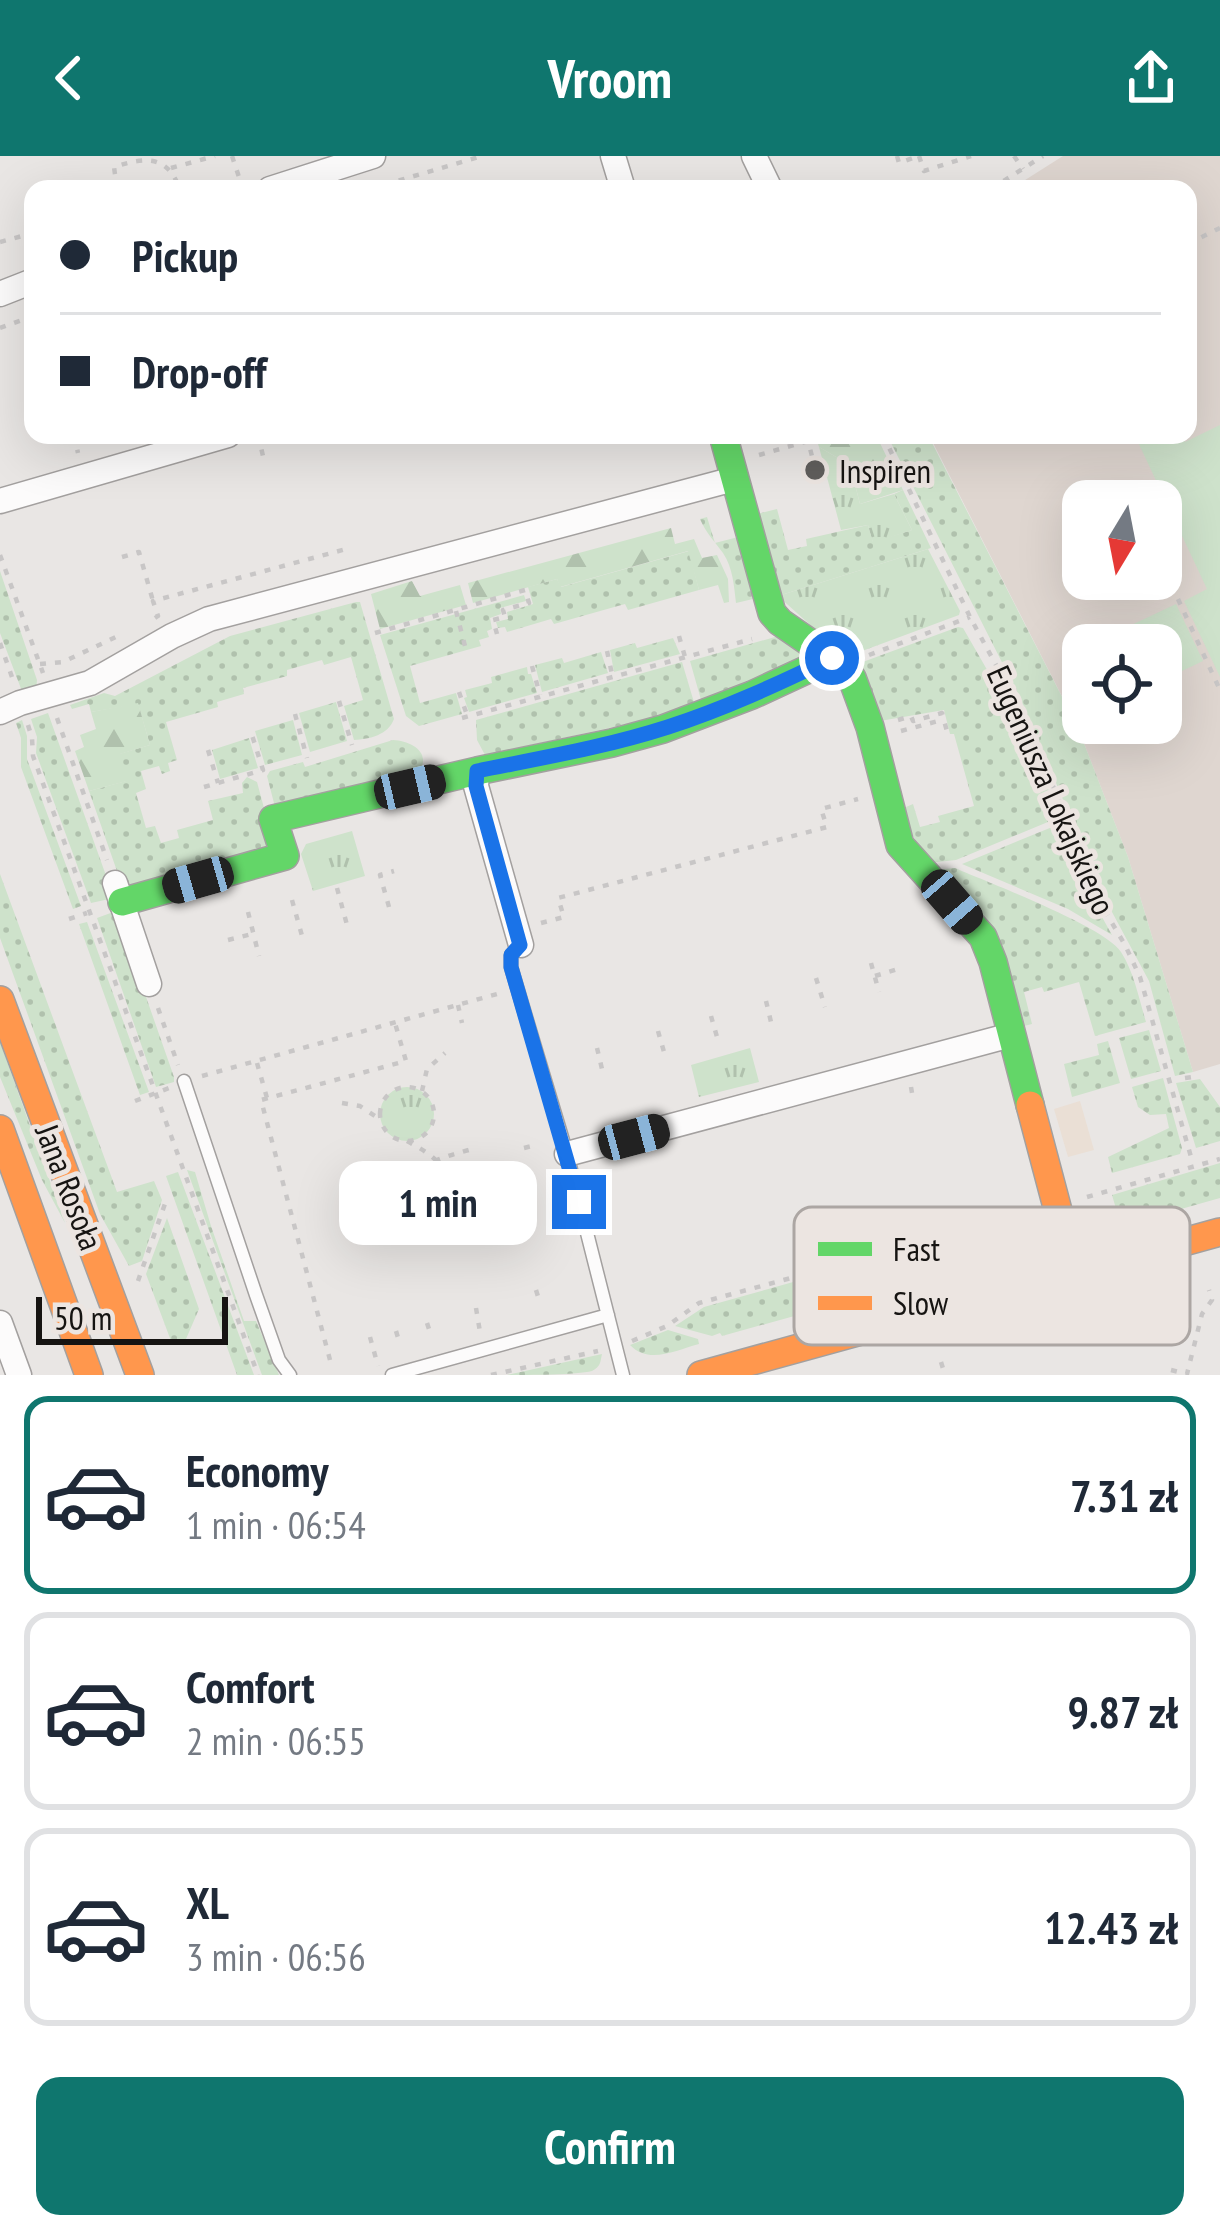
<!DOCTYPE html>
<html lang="en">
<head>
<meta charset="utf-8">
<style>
  :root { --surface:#fff; --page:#f2f2f3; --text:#1f2937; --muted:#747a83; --line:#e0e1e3; --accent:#0f766e }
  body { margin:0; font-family:"PT Sans Narrow",sans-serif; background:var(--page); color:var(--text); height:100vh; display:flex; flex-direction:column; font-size:45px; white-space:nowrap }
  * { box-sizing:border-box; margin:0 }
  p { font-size:39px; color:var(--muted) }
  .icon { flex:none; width:66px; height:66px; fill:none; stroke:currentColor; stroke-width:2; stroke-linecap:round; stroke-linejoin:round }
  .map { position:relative; height:1219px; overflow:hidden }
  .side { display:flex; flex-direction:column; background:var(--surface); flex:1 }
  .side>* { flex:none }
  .guide { position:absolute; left:24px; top:24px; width:1173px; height:264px; border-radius:24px; box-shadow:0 12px 48px #0002; display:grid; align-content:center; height:264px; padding:0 36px; background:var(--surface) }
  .needle { width:78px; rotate:190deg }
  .fabs { position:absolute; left:1062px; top:324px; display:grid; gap:24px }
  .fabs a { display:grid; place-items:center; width:120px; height:120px; border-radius:24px; background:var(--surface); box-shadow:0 12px 48px #0002; font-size:60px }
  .scale { position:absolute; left:36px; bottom:30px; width:192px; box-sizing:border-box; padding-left:12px; border:6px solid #161412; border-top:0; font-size:33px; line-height:42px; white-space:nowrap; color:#161412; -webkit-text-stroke:9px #ece5e1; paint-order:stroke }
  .end { position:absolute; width:54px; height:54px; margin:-27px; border:15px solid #1a73e8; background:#fff; box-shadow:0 0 0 6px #fff }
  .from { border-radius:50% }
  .bubble { position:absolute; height:84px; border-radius:24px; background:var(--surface); box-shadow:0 12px 48px #0002; font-size:39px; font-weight:700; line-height:84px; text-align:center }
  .car { position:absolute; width:36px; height:72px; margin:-36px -18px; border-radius:15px; box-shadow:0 0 9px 3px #0007; background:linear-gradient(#222 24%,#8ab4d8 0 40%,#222 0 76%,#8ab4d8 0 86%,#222 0) }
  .guide b { display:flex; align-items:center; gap:42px; height:114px; font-size:45px }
  .guide b+b { border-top:3px solid var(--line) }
  .guide i { width:30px; height:30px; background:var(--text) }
  ul { padding:21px 0 0; list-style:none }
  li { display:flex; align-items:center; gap:36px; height:198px; margin:0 24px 18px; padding:0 12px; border:6px solid var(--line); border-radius:24px }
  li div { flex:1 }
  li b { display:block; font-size:45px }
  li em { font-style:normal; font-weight:700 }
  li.current { border-color:var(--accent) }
  li>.icon { width:108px; height:108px; stroke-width:1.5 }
  .primary-button { display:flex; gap:24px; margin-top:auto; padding:24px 36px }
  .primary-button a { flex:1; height:138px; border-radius:24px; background:var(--accent); color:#fff; font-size:48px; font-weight:700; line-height:138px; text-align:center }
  header { display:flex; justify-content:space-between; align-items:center; height:156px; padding:0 36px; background:var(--accent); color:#fff; font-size:54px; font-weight:700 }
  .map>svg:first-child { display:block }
</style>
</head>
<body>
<header><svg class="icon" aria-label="back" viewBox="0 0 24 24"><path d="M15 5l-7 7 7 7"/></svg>Vroom<svg class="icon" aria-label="share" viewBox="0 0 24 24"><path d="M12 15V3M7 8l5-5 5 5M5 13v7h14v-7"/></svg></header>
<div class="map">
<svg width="1220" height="1219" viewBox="0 0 1220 1219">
  <defs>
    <pattern id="grass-dots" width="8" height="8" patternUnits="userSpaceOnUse" patternTransform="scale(3)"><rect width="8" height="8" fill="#cee2cb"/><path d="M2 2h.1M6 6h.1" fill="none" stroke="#b0c1ad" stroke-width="1.8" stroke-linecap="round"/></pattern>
    <pattern id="forest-firs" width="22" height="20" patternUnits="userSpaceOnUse" patternTransform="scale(3)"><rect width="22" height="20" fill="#cee2cb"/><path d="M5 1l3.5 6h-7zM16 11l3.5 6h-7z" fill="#b0c1ad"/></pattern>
    <pattern id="park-tufts" width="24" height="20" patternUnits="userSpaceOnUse" patternTransform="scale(3)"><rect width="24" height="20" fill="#cee2cb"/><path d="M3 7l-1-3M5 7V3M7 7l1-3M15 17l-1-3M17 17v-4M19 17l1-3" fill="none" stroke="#b0c1ad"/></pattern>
  </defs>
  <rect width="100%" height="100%" fill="#e9e6e4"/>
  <path fill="#eadfd5" d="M 1080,945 L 1094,994 L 1068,1001 L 1054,953 Z"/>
  <path fill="#dfd6d0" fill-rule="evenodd" d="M 1063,0 L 1220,0 L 1220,908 L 1193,916 L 1128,701 L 1078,572 L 929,279 L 1188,279 L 1188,33 L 1011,33 ZM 1083,345 L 1161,345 L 1161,423 L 1083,423 ZM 1083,489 L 1161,489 L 1161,567 L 1083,567 Z"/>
  <path fill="url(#grass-dots)" d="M 887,279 L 928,279 L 1078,572 L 1128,701 L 1193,916 L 1175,920 L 1149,825 L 1105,743 L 1021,544 Z
    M 903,334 L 931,392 L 778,440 L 753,359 L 777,353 L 788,394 L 807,390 L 806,383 L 868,369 L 873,386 L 912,374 L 894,338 Z
    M 707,361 L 715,387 L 742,380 L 753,443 L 736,447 C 734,430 733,412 723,397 C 715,386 706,377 700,363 Z
    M 689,395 L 699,434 L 628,454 L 625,448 L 554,468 L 551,463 L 507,476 L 505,471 L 498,472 L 496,466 L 508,463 L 507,456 L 533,448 L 528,431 L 557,423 L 561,431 Z
    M 0,415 L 37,524 L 36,535 L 23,538 L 0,477 Z
    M 524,439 L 526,445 L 500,452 L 501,458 L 490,462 L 492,473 L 487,475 L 489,481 L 479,484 L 481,490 L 410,510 L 420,547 L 456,537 L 462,558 L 419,570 L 406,560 L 380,479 Z
    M 356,446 L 360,446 L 394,563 C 388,579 370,583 354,584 L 344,550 L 363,544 L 351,501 L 324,509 L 322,504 L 287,514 L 287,520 L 243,532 L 244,538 L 217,546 L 218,551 L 166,566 L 177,604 L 168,607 L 170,615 L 162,618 L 159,610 L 141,615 L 146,633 L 136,637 L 146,672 L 155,670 L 161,687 L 179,682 L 177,674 L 213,664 L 208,645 L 243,637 L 242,627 L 247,621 L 257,626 L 274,689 L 125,738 L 89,635 L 126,625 L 119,598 L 150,589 L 138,548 L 91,556 L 89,548 L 72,553 L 70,549 L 104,537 L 115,540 L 230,480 Z
    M 958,471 L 963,472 L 1027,583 L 1060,661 L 956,704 L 928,707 L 899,654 L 913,648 L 920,671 L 940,666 L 938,660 L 974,650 L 954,578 L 950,578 L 944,554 L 874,566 L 860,507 Z
    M 782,479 L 804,499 L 703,551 L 690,505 Z
    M 673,482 L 680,498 L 614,516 L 610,494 L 635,487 L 637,492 Z
    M 601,496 L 608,517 L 542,536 L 535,509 L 562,502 L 564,507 Z
    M 682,506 L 696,553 L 485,599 L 477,584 L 476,564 Z
    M 527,511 L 528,518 L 531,518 L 537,537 L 469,556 L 464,542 L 467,541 L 465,534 L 492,527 L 491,521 Z
    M 336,546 L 347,585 L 310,596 L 299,557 Z
    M 48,557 L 114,742 L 91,747 L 36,597 L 37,581 L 31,563 Z
    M 22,564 L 27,580 L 27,603 L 81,750 L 73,753 L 21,611 L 21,582 L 16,567 Z
    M 293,564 L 302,599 L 265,609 L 255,575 Z
    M 249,582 L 258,612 L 220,623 L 212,594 Z
    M 393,584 C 411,585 432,596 419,616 L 275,651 L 267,620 L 270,615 L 303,606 L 305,611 Z
    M 1062,667 L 1092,743 L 1112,779 L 1068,753 L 962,708 Z
    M 955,712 C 987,726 1106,771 1121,796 C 1134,816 1139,843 1146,866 L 1095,880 L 1079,826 L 1044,836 L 1042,831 L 1024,836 L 1032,868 L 1020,871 L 934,714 Z
    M 0,718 L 117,1036 L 154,1025 L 162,1044 L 142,1105 L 129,1110 L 100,1058 L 0,782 Z
    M 116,755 L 174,921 L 174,926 L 156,931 L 97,762 Z
    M 87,766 L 149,936 L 140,939 L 79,768 Z
    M 1149,874 L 1161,915 L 1131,923 L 1119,882 Z
    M 1108,885 L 1120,927 L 1072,941 L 1064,908 L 1099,899 L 1097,888 Z
    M 0,886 L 65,1067 L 42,1024 L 0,921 Z
    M 1163,922 L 1182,992 L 1180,998 L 1112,1017 L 1108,1001 L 1169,972 L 1166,958 L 1150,959 L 1138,951 L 1132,931 Z
    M 1200,923 L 1220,951 L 1220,985 L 1196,992 L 1176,927 Z
    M 1220,1007 L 1220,1042 L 1121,1070 L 1112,1039 Z
    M 187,1014 L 195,1016 L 211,1070 L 244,1165 L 256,1165 L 279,1219 L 262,1219 Z
    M 178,1016 L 254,1219 L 237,1219 L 166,1020 Z
    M 1049,1057 L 1050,1087 L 1043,1091 L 722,1180 L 720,1177 L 712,1180 L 675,1170 L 704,1151 L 982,1073 Z
    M 167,1062 L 199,1153 L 186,1183 L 171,1185 L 146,1118 Z
    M 668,1174 L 698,1183 L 699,1188 C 676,1194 649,1209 630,1189 Z
    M 602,1198 C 600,1207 601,1210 592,1215 C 577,1219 526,1219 507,1219 Z"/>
  <path fill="url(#forest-firs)" d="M 815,279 L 876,279 L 903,334 L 860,348 L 850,309 L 819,291 Z
    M 671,372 L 675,388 L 694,383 L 702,402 L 717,399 L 728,423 L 729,446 L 724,447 L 718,429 L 699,434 L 688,395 L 560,431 L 557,423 L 473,447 L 468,427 Z
    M 412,425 L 420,440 L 460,429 L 466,449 L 380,473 L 371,438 Z
    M 138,547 L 150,589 L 120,598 L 127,625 L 89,635 L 75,595 L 84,591 L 80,579 L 96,573 L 91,556 Z"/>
  <path fill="url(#park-tufts)" d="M 819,291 L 850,309 L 860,348 L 894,338 L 912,374 L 873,387 L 868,369 L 841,374 Z
    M 928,393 L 960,455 L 959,459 L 846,501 L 778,440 Z
    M 352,675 L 365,720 L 313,735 L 301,698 L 306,688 Z
    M 750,892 L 759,926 L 699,941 L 691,909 Z
    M380 958a27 27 0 1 1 54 0a27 27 0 1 1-54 0Z"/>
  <path fill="#cee2cb" d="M 1220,269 L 1220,521 L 1184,445 L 1207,433 L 1137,284 L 1148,279 L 1181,279 L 1185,286 Z
    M 1176,448 L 1203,505 L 1161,525 L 1161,489 L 1089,489 Z"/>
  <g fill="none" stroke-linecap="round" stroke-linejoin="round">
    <g stroke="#a3a09f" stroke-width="15">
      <path id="lane" d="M 521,789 L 511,799 L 511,811 L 567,998 L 623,1219
        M 184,925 L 256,1139 L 279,1204 L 290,1219
        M 392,1219 L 608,1159"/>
    </g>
    <g stroke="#a3a09f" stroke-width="27">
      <path id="street" d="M 613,0 L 623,33
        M 754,0 L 770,33
        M 270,33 L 373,0
        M 0,138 L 33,125
        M 0,345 L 228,279
        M 0,556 L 20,547 L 90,527 L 172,480 L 209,463 L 734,323
        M 477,615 L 476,630 L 521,789
        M 115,727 L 149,828
        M 567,998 L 1011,879
        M 0,1167 L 19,1219"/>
    </g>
    <g stroke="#a3a09f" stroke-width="30">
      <path id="fast" d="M 723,279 L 772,457 L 780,466 L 832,502 L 852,522 L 870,571 L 900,689 L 983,781 L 993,806 L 1030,949
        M 122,746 L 285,700 L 273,663 L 477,615 L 612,587 L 663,573 L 752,539 L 832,502"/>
    </g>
    <g stroke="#a3a09f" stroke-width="30">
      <path id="slow" d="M 0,844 L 140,1219
        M 1030,949 L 1074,1115
        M 0,973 L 89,1219
        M 701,1219 L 1220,1076"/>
    </g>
    <path stroke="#c8c6c6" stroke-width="4.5" stroke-dasharray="6 9" stroke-linecap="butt" d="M 232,0 L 243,33
      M 897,0 L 899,7 L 919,0
      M 919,0 L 924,15 L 971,0
      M 1014,0 L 1023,13
      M 171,12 L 215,0
      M 117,33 L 114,11 C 148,0 167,0 180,33
      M 158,33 L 177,25
      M 370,33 L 482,0
      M 991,33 L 1043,0
      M 0,86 L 33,77
      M 1188,88 L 1220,72
      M 0,172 L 33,160
      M 74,279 L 78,297
      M 258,279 L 263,300
      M 883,279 L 970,461 L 1016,546 L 1067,662 L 1099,745 L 1125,789 L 1140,821 L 1191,1001
      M 759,299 L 808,285 L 813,304
      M 0,399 L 43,517
      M 122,401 L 139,396 L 153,445
      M 1178,443 L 1220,534
      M 456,455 L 466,494
      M 155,462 L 158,460 L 153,445 L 350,392
      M 375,477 L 525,434 L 529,447 L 503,454 L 505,461 L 493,464 L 497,478
      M 679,480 L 685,501
      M 0,487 L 13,524
      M 607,495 L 612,518
      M 869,499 L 970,461
      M 40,508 L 63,506 L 118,480
      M 532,510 L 540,539
      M 459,536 L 467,559
      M 339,545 L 352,589
      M 295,558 L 307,602
      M 57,562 L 107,704
      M 462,562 L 752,483
      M 898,564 L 911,560 L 913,565 L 942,557 L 948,579
      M 28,569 L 32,582 L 33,600 L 258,1219
      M 901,575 L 942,564
      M 208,594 L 218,627
      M 204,631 L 263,614 L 251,576
      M 337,732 L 347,769
      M 292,744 L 304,787
      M 389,751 L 380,719 L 394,715
      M 248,756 L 259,800
      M 69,763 L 87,757
      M 541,767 L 564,761 L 558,742 L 827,671 L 821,653 L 858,643
      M 228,784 L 252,778
      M 871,807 L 879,836
      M 875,820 L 898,813
      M 816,822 L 825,851
      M 766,845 L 771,866
      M 458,849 L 462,867
      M 158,852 L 178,909
      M 711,860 L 717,881
      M 658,875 L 664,896
      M 597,892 L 602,913
      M 257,907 L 267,942
      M 202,920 L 497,838
      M 1185,922 L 1199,920
      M 911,931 L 913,943
      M380 958a27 27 0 1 1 54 0a27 27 0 1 1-54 0Z
      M 422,935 L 427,913 L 445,897
      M 135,945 L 169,932
      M 342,947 L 360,950 L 381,964
      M 407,985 C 429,997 451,1010 452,1039 C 453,1051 447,1063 438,1072 C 404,1110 367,1061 405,1024 C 423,1006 448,1000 472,993
      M 524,992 L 536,989
      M 1087,1041 L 1220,1003
      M 138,1125 L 167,1042
      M 536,1134 L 540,1147
      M 476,1152 L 480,1176
      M 427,1167 L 430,1176
      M 396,1175 L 399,1185
      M 370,1181 L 378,1210
      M 632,1185 L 667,1170 L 699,1147 L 1030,1057
      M 330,1204 L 261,944 L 406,905 L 395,867
      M 941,1206 L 945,1219
      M 1171,1214 L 1187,1218 L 1202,1158 L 1212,1144 L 1209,1134
      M 491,1219 L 598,1195"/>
    <use href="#lane" stroke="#fcfbfb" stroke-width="12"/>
    <use href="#street" stroke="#fcfbfb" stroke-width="24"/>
    <use href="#fast" stroke="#63d668" stroke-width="27"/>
    <use href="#slow" stroke="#ff974d" stroke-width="27"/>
  </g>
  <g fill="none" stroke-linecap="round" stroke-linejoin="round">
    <path stroke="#1a73e8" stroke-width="15" d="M 579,1046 L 511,811 L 511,799 L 520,789 L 476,630 L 477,615 C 541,602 606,591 668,571 C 724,553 778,528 832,502"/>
  </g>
  <circle fill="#605e5c" stroke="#ece5e1" stroke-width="4.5" cx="815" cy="314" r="12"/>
  <g text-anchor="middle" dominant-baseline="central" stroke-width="10" stroke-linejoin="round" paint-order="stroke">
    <g font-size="33" fill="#161412" stroke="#ece5e1" text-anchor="start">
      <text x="839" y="314">Inspiren</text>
    </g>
    <g font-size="33" fill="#161412" stroke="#ece5e1">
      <text transform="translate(1052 634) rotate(66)">Eugeniusza Lokajskiego</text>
      <text transform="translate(70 1031) rotate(69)">Jana Rosoła</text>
    </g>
  </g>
  <rect x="794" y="1051" width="396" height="138" rx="18" fill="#ece5e1" stroke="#aca6a3" stroke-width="3"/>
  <rect x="818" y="1086" width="54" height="14" fill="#63d668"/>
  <rect x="818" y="1140" width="54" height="14" fill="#ff974d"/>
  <g font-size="33" fill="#161412">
    <text x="893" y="1105">Fast</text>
    <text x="893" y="1159">Slow</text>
  </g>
</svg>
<div class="fabs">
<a><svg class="needle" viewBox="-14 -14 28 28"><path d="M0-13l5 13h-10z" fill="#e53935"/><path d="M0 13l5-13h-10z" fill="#747a83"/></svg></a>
<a><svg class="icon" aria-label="locate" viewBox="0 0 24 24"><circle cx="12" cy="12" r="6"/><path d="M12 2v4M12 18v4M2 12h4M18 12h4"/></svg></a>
</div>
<div class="scale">50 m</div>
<i class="end from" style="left:832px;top:502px"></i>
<i class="end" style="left:579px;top:1046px"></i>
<div class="bubble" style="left:339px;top:1005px;width:198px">1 min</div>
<i class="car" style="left:410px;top:631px;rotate:77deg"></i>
<i class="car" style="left:198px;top:724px;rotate:254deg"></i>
<i class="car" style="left:952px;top:746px;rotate:139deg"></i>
<i class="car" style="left:634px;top:981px;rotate:75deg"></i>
<div class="guide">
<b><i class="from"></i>Pickup</b>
<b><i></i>Drop-off</b>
</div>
</div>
<section class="side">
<ul>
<li class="current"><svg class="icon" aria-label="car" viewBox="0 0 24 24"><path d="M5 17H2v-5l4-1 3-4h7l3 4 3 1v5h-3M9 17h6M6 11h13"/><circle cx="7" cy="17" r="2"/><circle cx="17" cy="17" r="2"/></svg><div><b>Economy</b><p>1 min · 06:54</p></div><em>7.31 zł</em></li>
<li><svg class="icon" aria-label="car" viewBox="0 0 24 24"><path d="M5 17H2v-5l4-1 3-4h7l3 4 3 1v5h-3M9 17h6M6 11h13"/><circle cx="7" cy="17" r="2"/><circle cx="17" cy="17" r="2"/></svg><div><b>Comfort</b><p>2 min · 06:55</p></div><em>9.87 zł</em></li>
<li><svg class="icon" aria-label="car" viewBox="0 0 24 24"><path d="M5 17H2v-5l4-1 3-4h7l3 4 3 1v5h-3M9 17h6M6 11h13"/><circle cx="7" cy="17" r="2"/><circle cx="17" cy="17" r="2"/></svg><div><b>XL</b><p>3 min · 06:56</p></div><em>12.43 zł</em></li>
</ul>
<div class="primary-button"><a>Confirm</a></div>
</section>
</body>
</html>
